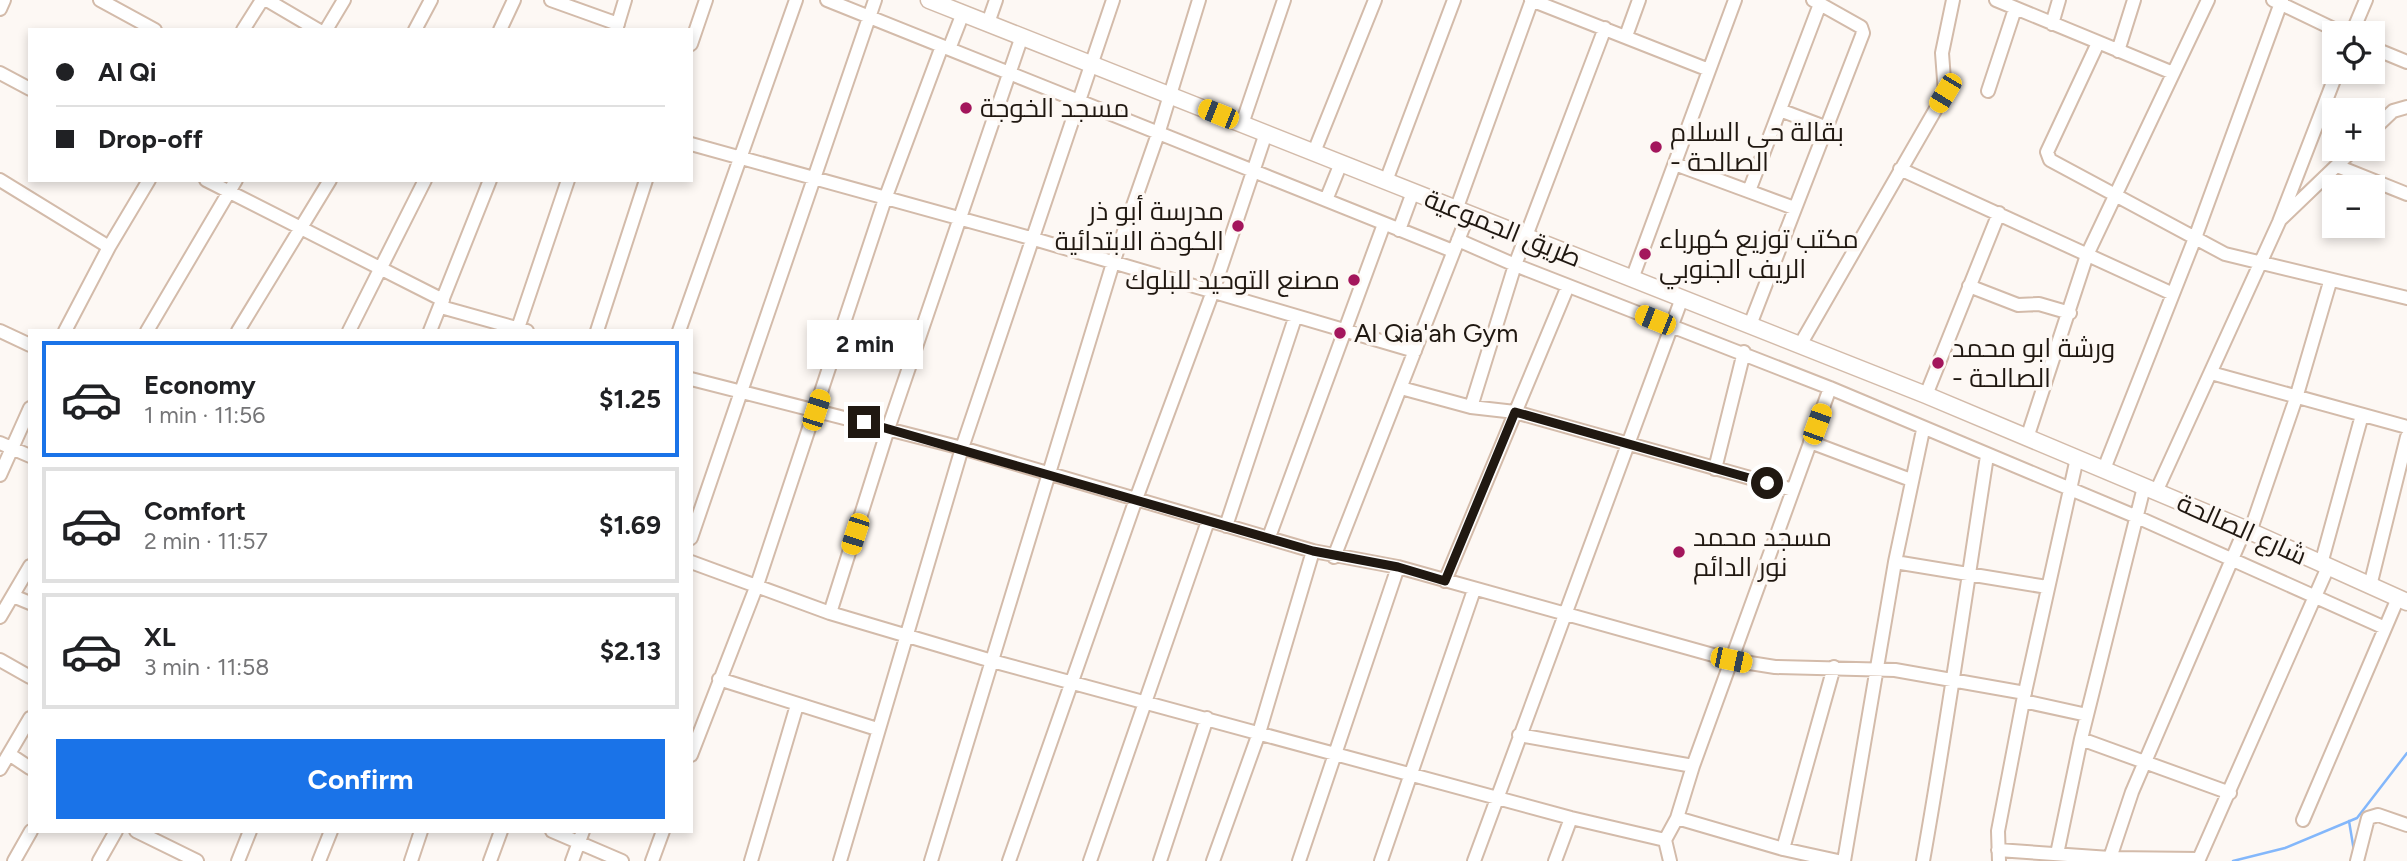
<!DOCTYPE html>
<html lang="en">
<head>
<meta charset="utf-8">
<style>
  :root { --surface:#fff; --page:#f6f6f6; --text:#202124; --muted:#757577; --line:#e0e0e0; --accent:#1a73e8 }
  body { margin:0; font-family:Figtree,Cairo,sans-serif; background:var(--page); color:var(--text); height:100vh; display:flex; flex-direction:column; font-size:26px; white-space:nowrap }
  * { box-sizing:border-box; margin:0 }
  p { font-size:23px; color:var(--muted) }
  .icon { flex:none; width:38px; height:38px; fill:none; stroke:currentColor; stroke-width:2; stroke-linecap:round; stroke-linejoin:round }
  .map { position:relative; flex:1; overflow:hidden }
  .details { position:absolute; left:28px; top:329px; width:665px; height:504px; display:flex; flex-direction:column; background:var(--surface); border-radius:0px; box-shadow:0 4px 10px #0003 }
  .details>* { flex:none }
  .hud { position:absolute; left:28px; top:28px; width:665px; height:154px; border-radius:0px; box-shadow:0 4px 10px #0003; display:grid; align-content:center; height:154px; padding:0 28px; background:var(--surface) }
  .controls { position:absolute; left:2322px; top:21px; display:grid; gap:14px }
  .controls a { display:grid; place-items:center; width:63px; height:63px; border-radius:0px; background:var(--surface); box-shadow:0 4px 10px #0003; font-size:35px }
  .end { position:absolute; width:32px; height:32px; margin:-16px; border:9px solid #201811; background:#fff; box-shadow:0 0 0 4px #fff }
  .from { border-radius:50% }
  .bubble { position:absolute; height:49px; border-radius:0px; background:var(--surface); box-shadow:0 4px 10px #0003; font-size:23px; font-weight:700; line-height:49px; text-align:center }
  .car { position:absolute; width:21px; height:42px; margin:-21px -10px; border-radius:9px; box-shadow:0 0 5px 2px #0007; background:linear-gradient(#f5c518 24%,#345 0 40%,#f5c518 0 76%,#345 0 86%,#f5c518 0) }
  .hud b { display:flex; align-items:center; gap:24px; height:66px; font-size:26px }
  .hud b+b { border-top:2px solid var(--line) }
  .hud i { width:18px; height:18px; background:var(--text) }
  ul { padding:12px 0 0; list-style:none }
  li { display:flex; align-items:center; gap:21px; height:116px; margin:0 14px 10px; padding:0 14px; border:4px solid var(--line); border-radius:0px }
  li div { flex:1 }
  li b { display:block; font-size:26px }
  li em { font-style:normal; font-weight:700 }
  li.on { border-color:var(--accent) }
  li>.icon { width:63px; height:63px; stroke-width:1.5 }
  .primary-button { display:flex; gap:14px; margin-top:auto; padding:14px 28px }
  .primary-button a { flex:1; height:80px; border-radius:0px; background:var(--accent); color:#fff; font-size:28px; font-weight:700; line-height:80px; text-align:center }
  .map>svg:first-child { display:block }
</style>
</head>
<body>
<div class="map">
<svg width="2407" height="861" viewBox="0 0 2407 861">
  <rect width="100%" height="100%" fill="#fdf8f4"/>
  <g fill="none" stroke-linecap="round" stroke-linejoin="round">
    <path stroke="#83b7fb" stroke-width="2.5" d="M 2349,821 L 2354,851
      M 2233,861 L 2285,848 L 2357,818 L 2407,753"/>
    <g stroke="#d3bbaa" stroke-width="16">
      <path id="minor" d="M 100,0 L 155,30
        M 267,0 L 318,30
        M 551,0 L 618,24
        M 827,0 L 1453,251
        M 1531,0 L 1709,70
        M 1996,0 L 2173,73
        M 2273,0 L 2342,33
        M 0,9 L 4,0
        M 988,23 L 996,0
        M 2052,24 L 2059,0
        M 243,30 L 262,0
        M 326,30 L 344,0
        M 415,30 L 431,0
        M 500,30 L 514,0
        M 616,30 L 625,0
        M 2352,33 L 2366,0
        M 1626,36 L 1639,0
        M 2098,43 L 2047,152 L 2050,160 L 2225,254 L 2407,298
        M 691,44 L 706,0
        M 2373,48 L 2407,62
        M 949,49 L 963,13
        M 2118,51 L 2134,0
        M 0,73 L 30,89
        M 1988,91 L 2015,9
        M 1780,110 L 1825,127
        M 1242,124 L 1284,0
        M 2373,130 L 2393,111 L 2407,107
        M 691,144 L 1034,239 L 1415,351
        M 1314,152 L 1375,0
        M 1675,164 L 1794,208
        M 2337,166 L 2407,194
        M 1900,169 L 2173,294
        M 0,180 L 109,247
        M 206,180 L 443,300
        M 1386,181 L 1454,0
        M 1749,191 L 1820,4
        M 1326,200 L 1341,163
        M 1456,210 L 1532,0
        M 2281,219 L 2354,149
        M 1399,230 L 1413,192
        M 1458,240 L 1515,265 L 1830,388 L 2137,517 L 2385,628
        M 1632,279 L 1735,0
        M 1969,286 L 2018,305 L 2039,304 L 2070,313
        M 441,307 L 527,331
        M 1750,325 L 1863,33 L 1861,27 L 1813,0
        M 518,328 L 568,180
        M 0,331 L 30,345
        M 65,331 L 109,247 L 149,180
        M 147,331 L 236,180
        M 238,331 L 330,180
        M 349,331 L 425,180
        M 430,331 L 490,180
        M 597,331 L 646,180
        M 679,331 L 796,0
        M 1800,345 L 1945,93 L 1942,53 L 1953,0
        M 2211,373 L 2407,427
        M 691,379 L 962,448 L 1313,551 L 1398,567 L 1731,660 L 1775,667 L 1895,670 L 2025,693
        M 1401,388 L 1471,407 L 1515,412 L 1793,490
        M 1926,395 L 1999,213
        M 1471,407 L 1515,265 L 1605,28
        M 2027,438 L 2087,255 L 2208,0
        M 1810,442 L 1911,480
        M 0,443 L 30,456
        M 1715,469 L 1744,352
        M 2104,469 L 2195,238 L 2282,0
        M 0,475 L 30,408
        M 2156,492 L 2279,222 L 2337,72
        M 1226,526 L 1295,318
        M 2250,532 L 2296,398 L 2330,282
        M 1269,537 L 1384,224
        M 691,538 L 875,0
        M 1334,557 L 1468,215
        M 691,562 L 830,613 L 992,661 L 1571,818 L 1665,840
        M 1895,562 L 2047,587
        M 2321,564 L 2362,415
        M 1445,581 L 1568,286
        M 2370,586 L 2407,437
        M 13,596 L 30,603
        M 830,613 L 888,429 L 1022,36
        M 0,617 L 30,566
        M 0,660 L 30,677
        M 719,679 L 877,729
        M 2023,701 L 2087,715
        M 1519,735 L 1693,766
        M 2081,739 L 2230,793
        M 9,754 L 30,768
        M 691,755 L 757,585 L 885,199 L 942,46
        M 0,769 L 30,718
        M 1677,818 L 1783,849 L 1838,861
        M 2303,820 L 2398,598
        M 136,831 L 197,861
        M 552,831 L 622,861
        M 1665,840 L 1677,818 L 1693,766 L 1830,388
        M 1665,840 L 1670,861
        M 1783,849 L 1834,667
        M 1998,850 L 2110,858 L 2199,859 L 2328,567
        M 2057,854 L 2081,739 L 2144,487
        M 2110,858 L 2132,792 L 2245,529
        M 14,861 L 31,831
        M 99,861 L 116,831
        M 238,861 L 250,831
        M 319,861 L 331,831
        M 411,861 L 421,831
        M 490,861 L 501,831
        M 572,861 L 583,831
        M 652,861 L 663,831
        M 751,861 L 797,705
        M 840,861 L 962,448 L 1113,0
        M 931,861 L 1113,263 L 1159,131 L 1199,0
        M 1009,861 L 1136,499 L 1212,294 L 1266,133
        M 1090,861 L 1208,521
        M 1160,861 L 1207,718
        M 1213,861 L 1259,733 L 1313,551
        M 1299,861 L 1398,567
        M 1381,861 L 1474,590
        M 1474,861 L 1682,298
        M 1555,861 L 1571,818
        M 1844,861 L 1895,562 L 1923,430
        M 1923,861 C 1947,726 1966,591 1987,456
        M 1999,861 L 1998,831 L 2023,701 L 2077,458
        M 2357,861 L 2368,818 L 2378,815 L 2407,825"/>
    </g>
    <g stroke="#d3bbaa" stroke-width="19">
      <path id="major" d="M 929,0 L 1926,395 L 2245,529 L 2407,602"/>
    </g>
    <use href="#minor" stroke="#fff" stroke-width="12"/>
    <use href="#major" stroke="#fff" stroke-width="16"/>
  </g>
  <g fill="none" stroke-linecap="round" stroke-linejoin="round">
    <path stroke="#201811" stroke-width="9" d="M 864,422 L 1313,551 L 1398,567 L 1445,581 L 1515,412 L 1767,483"/>
  </g>
  <g fill="#a3165c" stroke="#fdf8f4" stroke-width="2.5">
    <circle cx="966" cy="108" r="7"/>
    <circle cx="1656" cy="147" r="7"/>
    <circle cx="1238" cy="226" r="7"/>
    <circle cx="1645" cy="254" r="7"/>
    <circle cx="1354" cy="280" r="7"/>
    <circle cx="1340" cy="333" r="7"/>
    <circle cx="1938" cy="363" r="7"/>
    <circle cx="1679" cy="552" r="7"/>
  </g>
  <g text-anchor="middle" dominant-baseline="central" stroke-width="7" stroke-linejoin="round" paint-order="stroke">
    <g font-size="26" fill="#201811" stroke="#fdf8f4" text-anchor="start">
      <text x="980" y="108">مسجد الخوجة</text>
      <text x="1670" y="132">بقالة حي السلام<tspan x="1670" dy="30">- الصالحة</tspan></text>
      <text x="1224" y="211" text-anchor="end">مدرسة أبو ذر<tspan x="1224" dy="30">الكودة الابتدائية</tspan></text>
      <text x="1659" y="239">مكتب توزيع كهرباء<tspan x="1659" dy="30">الريف الجنوبي</tspan></text>
      <text x="1340" y="280" text-anchor="end">مصنع التوحيد للبلوك</text>
      <text x="1354" y="333">Al Qia'ah Gym</text>
      <text x="1952" y="348">ورشة ابو محمد<tspan x="1952" dy="30">- الصالحة</tspan></text>
      <text x="1693" y="537">مسجد محمد<tspan x="1693" dy="30">نور الدائم</tspan></text>
    </g>
    <g font-size="26" fill="#201811" stroke="#fdf8f4">
      <text transform="translate(1503 228) rotate(22)">طريق الجموعية</text>
      <text transform="translate(2242 529) rotate(24)">شارع الصالحة</text>
    </g>
  </g>
</svg>
<div class="controls">
<a><svg class="icon" aria-label="locate" viewBox="0 0 24 24"><circle cx="12" cy="12" r="6"/><path d="M12 2v4M12 18v4M2 12h4M18 12h4"/></svg></a>
<a>+</a>
<a>−</a>
</div>
<i class="end from" style="left:1767px;top:483px"></i>
<i class="end" style="left:864px;top:422px"></i>
<div class="bubble" style="left:807px;top:320px;width:116px">2 min</div>
<i class="car" style="left:1945px;top:93px;rotate:211deg"></i>
<i class="car" style="left:1218px;top:114px;rotate:292deg"></i>
<i class="car" style="left:1655px;top:320px;rotate:292deg"></i>
<i class="car" style="left:816px;top:410px;rotate:18deg"></i>
<i class="car" style="left:1817px;top:424px;rotate:20deg"></i>
<i class="car" style="left:855px;top:534px;rotate:198deg"></i>
<i class="car" style="left:1731px;top:660px;rotate:102deg"></i>
<div class="hud">
<b><i class="from"></i>Al Qi</b>
<b><i></i>Drop-off</b>
</div>
<section class="details">
<ul>
<li class="on"><svg class="icon" aria-label="car" viewBox="0 0 24 24"><path d="M5 17H2v-5l4-1 3-4h7l3 4 3 1v5h-3M9 17h6M6 11h13"/><circle cx="7" cy="17" r="2"/><circle cx="17" cy="17" r="2"/></svg><div><b>Economy</b><p>1 min · 11:56</p></div><em>$1.25</em></li>
<li><svg class="icon" aria-label="car" viewBox="0 0 24 24"><path d="M5 17H2v-5l4-1 3-4h7l3 4 3 1v5h-3M9 17h6M6 11h13"/><circle cx="7" cy="17" r="2"/><circle cx="17" cy="17" r="2"/></svg><div><b>Comfort</b><p>2 min · 11:57</p></div><em>$1.69</em></li>
<li><svg class="icon" aria-label="car" viewBox="0 0 24 24"><path d="M5 17H2v-5l4-1 3-4h7l3 4 3 1v5h-3M9 17h6M6 11h13"/><circle cx="7" cy="17" r="2"/><circle cx="17" cy="17" r="2"/></svg><div><b>XL</b><p>3 min · 11:58</p></div><em>$2.13</em></li>
</ul>
<div class="primary-button"><a>Confirm</a></div>
</section>
</div>
</body>
</html>
